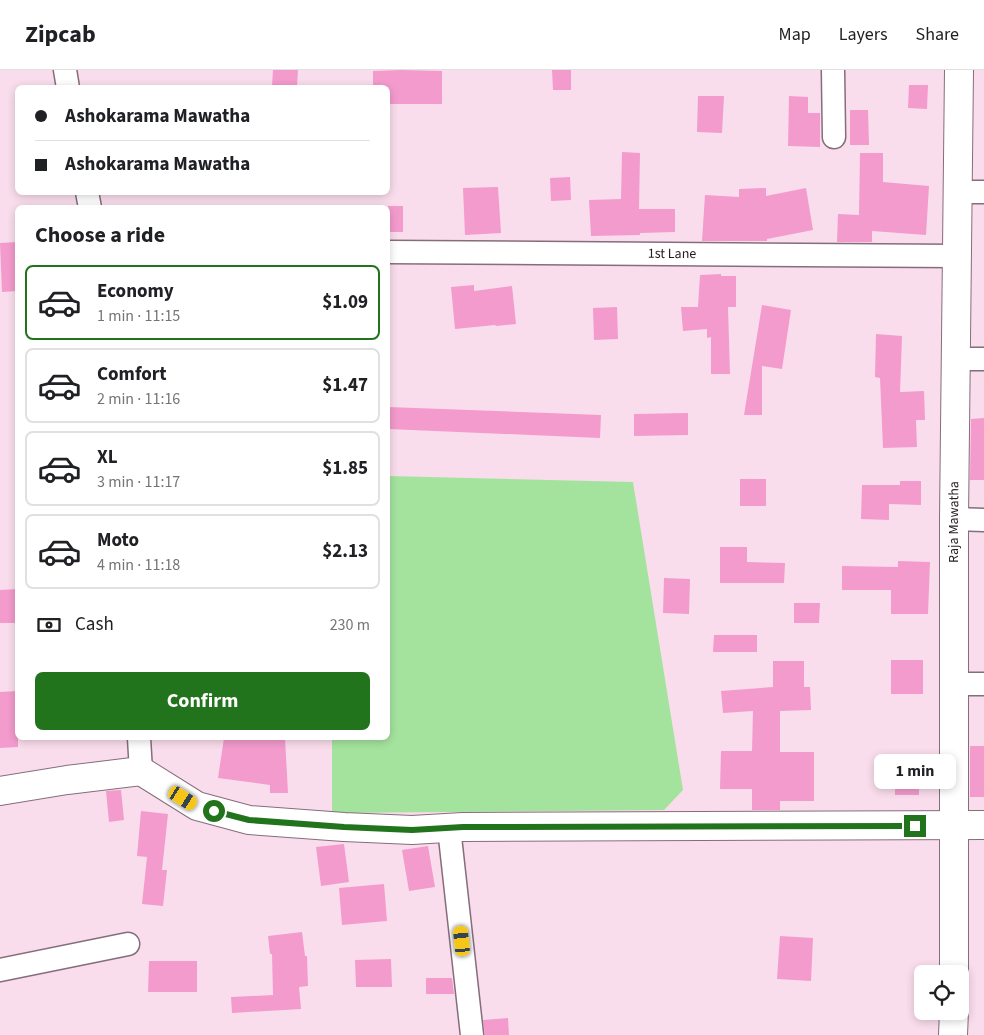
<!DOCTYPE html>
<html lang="en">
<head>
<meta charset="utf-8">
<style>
  :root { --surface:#fff; --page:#f2f2f2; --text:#202124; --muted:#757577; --line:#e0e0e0; --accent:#21731c }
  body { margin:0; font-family:"Source Sans 3",sans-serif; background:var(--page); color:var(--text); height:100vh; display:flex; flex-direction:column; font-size:19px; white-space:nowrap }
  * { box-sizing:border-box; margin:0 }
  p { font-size:16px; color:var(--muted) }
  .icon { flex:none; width:28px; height:28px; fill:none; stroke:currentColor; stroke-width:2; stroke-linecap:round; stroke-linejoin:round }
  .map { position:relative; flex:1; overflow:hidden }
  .side { position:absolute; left:15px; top:135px; width:375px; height:535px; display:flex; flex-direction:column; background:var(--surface); border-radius:8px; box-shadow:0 2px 8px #0003 }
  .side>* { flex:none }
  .guide { position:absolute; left:15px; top:15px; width:375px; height:110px; border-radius:8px; box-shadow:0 2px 8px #0003; display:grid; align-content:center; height:110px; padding:0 20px; background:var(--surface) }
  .controls { position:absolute; left:914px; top:895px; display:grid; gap:10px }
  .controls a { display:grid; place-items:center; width:55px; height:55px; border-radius:8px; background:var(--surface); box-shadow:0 2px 8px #0003; font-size:25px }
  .end { position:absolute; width:22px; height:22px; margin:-11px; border:6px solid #21731c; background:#fff; box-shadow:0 0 0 2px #fff }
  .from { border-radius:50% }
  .bubble { position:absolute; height:35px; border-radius:8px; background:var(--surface); box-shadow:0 2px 8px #0003; font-size:16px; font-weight:700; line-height:35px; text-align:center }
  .car { position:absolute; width:15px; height:30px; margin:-15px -8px; border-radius:6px; box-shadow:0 0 4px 1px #0007; background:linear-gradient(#f5c518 24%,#345 0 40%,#f5c518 0 76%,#345 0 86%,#f5c518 0) }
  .guide b { display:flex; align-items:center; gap:18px; height:48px; font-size:19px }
  .guide b+b { border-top:1px solid var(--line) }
  .guide i { width:12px; height:12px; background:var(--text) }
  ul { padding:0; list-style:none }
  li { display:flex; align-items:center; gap:15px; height:75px; margin:0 10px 8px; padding:0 10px; border:2px solid var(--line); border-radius:8px }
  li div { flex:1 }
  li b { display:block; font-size:19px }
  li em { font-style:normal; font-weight:700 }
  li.on { border-color:var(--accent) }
  li>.icon { width:45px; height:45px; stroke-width:1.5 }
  h2 { padding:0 20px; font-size:22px; line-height:60px }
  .pay { display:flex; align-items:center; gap:12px; height:55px; padding:0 20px; font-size:19px }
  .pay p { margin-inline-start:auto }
  .cta { display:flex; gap:10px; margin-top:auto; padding:10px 20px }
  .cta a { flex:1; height:58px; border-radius:8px; background:var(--accent); color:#fff; font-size:20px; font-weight:700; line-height:58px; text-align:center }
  header { display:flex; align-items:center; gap:30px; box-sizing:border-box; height:70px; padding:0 25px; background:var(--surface); border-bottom:1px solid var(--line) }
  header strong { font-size:24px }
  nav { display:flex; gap:28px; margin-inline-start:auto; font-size:18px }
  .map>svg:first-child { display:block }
</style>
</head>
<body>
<header>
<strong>Zipcab</strong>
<nav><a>Map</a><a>Layers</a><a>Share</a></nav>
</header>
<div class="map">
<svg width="984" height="965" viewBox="0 0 984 965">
  <rect width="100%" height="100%" fill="#faddec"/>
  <path fill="#a4e39e" d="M 388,406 L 633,412 L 683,720 L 664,740 L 332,743 L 332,668 L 388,668 Z"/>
  <path fill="#f39bcd" d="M 273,0 L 298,0 L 297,17 L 272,16 Z
    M 401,0 L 442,1 L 442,34 L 388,34 L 388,18 L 373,18 L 373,1 Z
    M 552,0 L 571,0 L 571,20 L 553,20 Z
    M 909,15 L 928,15 L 927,39 L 908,38 Z
    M 698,26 L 724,26 L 722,63 L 697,62 Z
    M 789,26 L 808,27 L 808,43 L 820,43 L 820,77 L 788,76 Z
    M 850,40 L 868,40 L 869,75 L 850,75 Z
    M 622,82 L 640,83 L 639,139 L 675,139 L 675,162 L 640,163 L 640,165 L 591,166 L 589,130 L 621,129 Z
    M 860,83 L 883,83 L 883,112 L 929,116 L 926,165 L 872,161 L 872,172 L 837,172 L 838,144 L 859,145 Z
    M 570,107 L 571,130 L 551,131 L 550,108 Z
    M 498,117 L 501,163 L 465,165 L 463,118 Z
    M 766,118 L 766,126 L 806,118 L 813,160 L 767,169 L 767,171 L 702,171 L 705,125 L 739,127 L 739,119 Z
    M 388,136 L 403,136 L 403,162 L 388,162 Z
    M 18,172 L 18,221 L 2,222 L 0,173 Z
    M 721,204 L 721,206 L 736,206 L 736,237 L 728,237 L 730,304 L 711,304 L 711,267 L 707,268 L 707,259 L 683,261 L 681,237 L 698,237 L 700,205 Z
    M 474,215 L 474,221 L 512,216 L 516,254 L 496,256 L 495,255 L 455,259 L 451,217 Z
    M 762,235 L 791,240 L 782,299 L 762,296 L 762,345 L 744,345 Z
    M 617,237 L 618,269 L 594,270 L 593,238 Z
    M 876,264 L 902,266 L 900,322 L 924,321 L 925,350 L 916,350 L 917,377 L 883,378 L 880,308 L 875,307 Z
    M 388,337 L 601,345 L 600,368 L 388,359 Z
    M 688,343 L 688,365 L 634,366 L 634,344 Z
    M 984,348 L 984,410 L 970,410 L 971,349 Z
    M 740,409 L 766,409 L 766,436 L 740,436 Z
    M 900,411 L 921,411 L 921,435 L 889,434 L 889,450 L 861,449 L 862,415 L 900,415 Z
    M 720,477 L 747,477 L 747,492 L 785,493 L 784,513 L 720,513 Z
    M 898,491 L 930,492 L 928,544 L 891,544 L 891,520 L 842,520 L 842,496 L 898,497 Z
    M 664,508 L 690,509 L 689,544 L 663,543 Z
    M 18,519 L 18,553 L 0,553 L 0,520 Z
    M 794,533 L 820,533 L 819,553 L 794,553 Z
    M 714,565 L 757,565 L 757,582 L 713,582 Z
    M 891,590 L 923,590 L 923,624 L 891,624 Z
    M 773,591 L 804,591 L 804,617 L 810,617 L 811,640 L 780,641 L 780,682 L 814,682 L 814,731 L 780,731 L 780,740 L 752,740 L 752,719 L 720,719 L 721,681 L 752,681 L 753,641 L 723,643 L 721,621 L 773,617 Z
    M 18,621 L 18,677 L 0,678 L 0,622 Z
    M 224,668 L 285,668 L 288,723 L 270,723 L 270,715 L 218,708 Z
    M 970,676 L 984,676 L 984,727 L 970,727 Z
    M 895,701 L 919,701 L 919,725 L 895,725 Z
    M 121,720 L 124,750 L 109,752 L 106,721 Z
    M 141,741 L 168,744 L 162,800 L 167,800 L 163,836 L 142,834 L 147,787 L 137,786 Z
    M 344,774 L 349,812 L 321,816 L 316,777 Z
    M 428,776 L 435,817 L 409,821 L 402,780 Z
    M 384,814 L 387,851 L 342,855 L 339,818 Z
    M 302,862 L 305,886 L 307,886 L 308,916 L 299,917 L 301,939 L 232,943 L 231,927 L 273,925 L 272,884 L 270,884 L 268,866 Z
    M 780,866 L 813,868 L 811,911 L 777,909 Z
    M 391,889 L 392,917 L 356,917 L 355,890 Z
    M 149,891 L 197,891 L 197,922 L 148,922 Z
    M 426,908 L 452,908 L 454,924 L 426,924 Z
    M 508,948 L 509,965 L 485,965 L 483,950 Z"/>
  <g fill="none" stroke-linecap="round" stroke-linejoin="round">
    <g stroke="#866d7b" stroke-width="25">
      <g id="minor">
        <path d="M 65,0 L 68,18"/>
        <path d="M 833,0 L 834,67"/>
        <path d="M 87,122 L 90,138"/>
        <path d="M 957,122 L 984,122"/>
        <path id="s1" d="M 388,182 L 957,186"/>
        <path d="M 956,289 L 984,289"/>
        <path d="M 954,449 L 984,450"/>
        <path d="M 954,614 L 984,614"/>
        <path d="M 139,668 L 141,701"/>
        <path d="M 449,758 L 472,965"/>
        <path d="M 0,900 L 128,874"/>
      </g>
    </g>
    <g stroke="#866d7b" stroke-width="30">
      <g id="tertiary">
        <path d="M 0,721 L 67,710 L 141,701 L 197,736 L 249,750 L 344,757 L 412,760 L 463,757 L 984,755"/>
        <path id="s2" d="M 954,904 L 954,449 L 959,0"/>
        <path d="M 953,965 L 954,941"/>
      </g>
    </g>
    <use href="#minor" stroke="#fff" stroke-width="22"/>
    <use href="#tertiary" stroke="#fff" stroke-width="28"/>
  </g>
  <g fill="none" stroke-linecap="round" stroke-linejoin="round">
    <path stroke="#21731c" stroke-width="6" d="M 214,741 L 249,750 L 344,757 L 412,760 L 463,757 L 915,756"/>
  </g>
  <g text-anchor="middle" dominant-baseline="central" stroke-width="4" stroke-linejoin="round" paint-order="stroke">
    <g font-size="14" fill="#251b21" stroke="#fcf0f6">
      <text stroke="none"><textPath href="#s1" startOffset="284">1st Lane</textPath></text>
      <text stroke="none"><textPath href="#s2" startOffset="452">Raja Mawatha</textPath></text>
    </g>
  </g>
</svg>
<div class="controls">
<a><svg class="icon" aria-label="locate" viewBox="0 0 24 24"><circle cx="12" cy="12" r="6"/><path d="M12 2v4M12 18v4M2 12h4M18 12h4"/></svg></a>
</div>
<i class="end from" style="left:214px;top:741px"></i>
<i class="end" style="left:915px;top:756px"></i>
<div class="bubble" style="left:874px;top:684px;width:82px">1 min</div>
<i class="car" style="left:183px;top:728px;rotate:122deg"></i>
<i class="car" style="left:462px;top:871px;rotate:354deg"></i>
<div class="guide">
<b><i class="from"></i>Ashokarama Mawatha</b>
<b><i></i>Ashokarama Mawatha</b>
</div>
<section class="side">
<h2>Choose a ride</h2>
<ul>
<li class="on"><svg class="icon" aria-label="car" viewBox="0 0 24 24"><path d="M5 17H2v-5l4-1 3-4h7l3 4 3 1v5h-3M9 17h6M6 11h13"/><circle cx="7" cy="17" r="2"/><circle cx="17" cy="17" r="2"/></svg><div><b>Economy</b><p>1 min · 11:15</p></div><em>$1.09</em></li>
<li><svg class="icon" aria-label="car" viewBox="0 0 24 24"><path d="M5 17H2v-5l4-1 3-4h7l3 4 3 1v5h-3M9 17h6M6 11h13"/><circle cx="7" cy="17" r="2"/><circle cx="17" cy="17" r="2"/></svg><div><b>Comfort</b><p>2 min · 11:16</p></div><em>$1.47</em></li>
<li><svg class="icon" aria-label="car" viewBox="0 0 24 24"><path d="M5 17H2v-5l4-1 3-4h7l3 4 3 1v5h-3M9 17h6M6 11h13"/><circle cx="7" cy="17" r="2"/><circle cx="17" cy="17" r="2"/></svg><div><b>XL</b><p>3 min · 11:17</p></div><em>$1.85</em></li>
<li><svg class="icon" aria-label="car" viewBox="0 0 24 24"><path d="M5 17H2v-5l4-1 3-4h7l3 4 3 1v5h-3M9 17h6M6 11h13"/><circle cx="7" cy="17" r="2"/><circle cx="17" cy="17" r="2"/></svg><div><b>Moto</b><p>4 min · 11:18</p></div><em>$2.13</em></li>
</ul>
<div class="pay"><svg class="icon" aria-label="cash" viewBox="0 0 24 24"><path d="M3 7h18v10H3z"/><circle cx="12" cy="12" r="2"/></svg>Cash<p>230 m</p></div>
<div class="cta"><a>Confirm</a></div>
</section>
</div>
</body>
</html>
